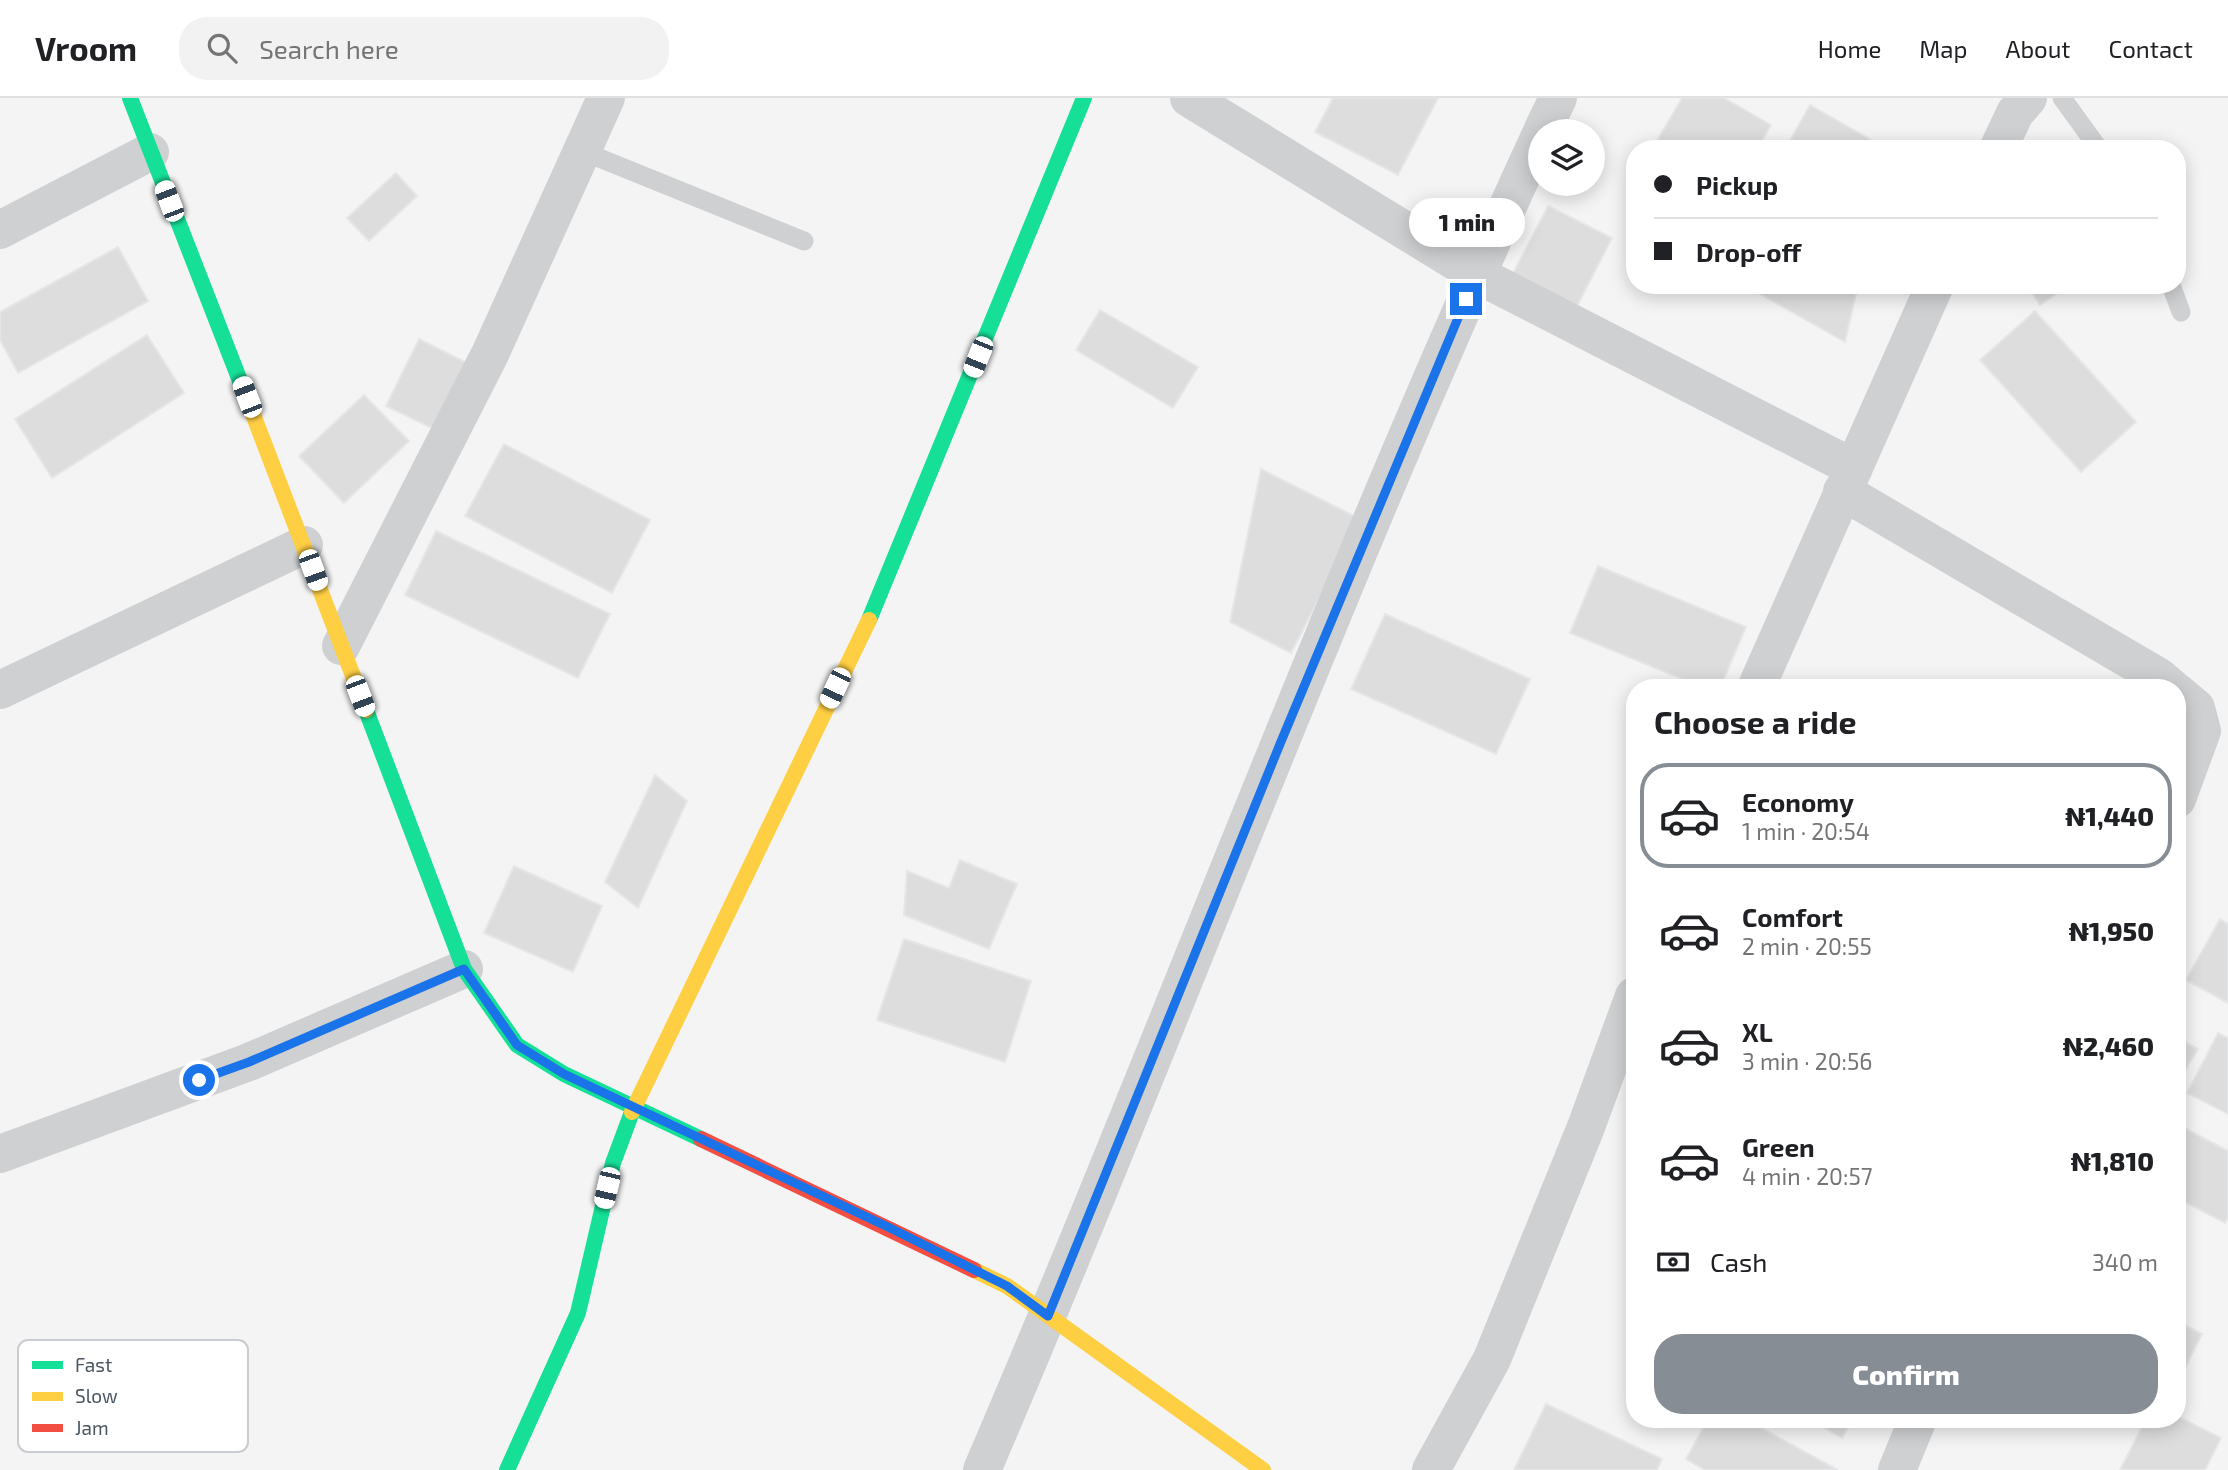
<!DOCTYPE html>
<html lang="en">
<head>
<meta charset="utf-8">
<style>
  :root { --surface:#fff; --page:#f2f2f2; --text:#202124; --muted:#757577; --line:#e0e0e0; --accent:#868d94 }
  body { margin:0; font-family:"Exo 2",sans-serif; background:var(--page); color:var(--text); height:100vh; display:flex; flex-direction:column; font-size:26px; white-space:nowrap }
  * { box-sizing:border-box; margin:0 }
  p { font-size:23px; color:var(--muted) }
  .icon { flex:none; width:38px; height:38px; fill:none; stroke:currentColor; stroke-width:2; stroke-linecap:round; stroke-linejoin:round }
  .map { position:relative; flex:1; overflow:hidden }
  .sheet { position:absolute; left:1626px; top:581px; width:560px; height:749px; display:flex; flex-direction:column; background:var(--surface); border-radius:28px; box-shadow:0 4px 18px #0003 }
  .sheet>* { flex:none }
  .guide { position:absolute; left:1626px; top:42px; width:560px; height:154px; border-radius:28px; box-shadow:0 4px 18px #0003; display:grid; align-content:center; height:154px; padding:0 28px; background:var(--surface) }
  .controls { position:absolute; left:1528px; top:21px; display:grid; gap:14px }
  .controls a { display:grid; place-items:center; width:77px; height:77px; border-radius:50%; background:var(--surface); box-shadow:0 4px 18px #0003; font-size:35px }
  .end { position:absolute; width:32px; height:32px; margin:-16px; border:9px solid #1a73e8; background:#fff; box-shadow:0 0 0 4px #fff }
  .from { border-radius:50% }
  .bubble { position:absolute; height:49px; border-radius:24px; background:var(--surface); box-shadow:0 4px 18px #0003; font-size:23px; font-weight:800; line-height:49px; text-align:center }
  .car { position:absolute; width:21px; height:42px; margin:-21px -10px; border-radius:9px; box-shadow:0 0 5px 2px #0007; background:linear-gradient(#fff 24%,#345 0 40%,#fff 0 76%,#345 0 86%,#fff 0) }
  .guide b { display:flex; align-items:center; gap:24px; height:66px; font-size:26px }
  .guide b+b { border-top:2px solid var(--line) }
  .guide i { width:18px; height:18px; background:var(--text) }
  ul { padding:0; list-style:none }
  li { display:flex; align-items:center; gap:21px; height:105px; margin:0 14px 10px; padding:0 14px; border:4px solid transparent; border-radius:28px }
  li div { flex:1 }
  li b { display:block; font-size:26px }
  li em { font-style:normal; font-weight:800 }
  li.selected { border-color:var(--accent) }
  li>.icon { width:63px; height:63px; stroke-width:1.5 }
  h2 { padding:0 28px; font-size:32px; line-height:84px }
  .pay { display:flex; align-items:center; gap:18px; height:77px; padding:0 28px; font-size:26px }
  .pay p { margin-inline-start:auto }
  .action { display:flex; gap:14px; margin-top:auto; padding:14px 28px }
  .action a { flex:1; height:80px; border-radius:28px; background:var(--accent); color:#fff; font-size:28px; font-weight:800; line-height:80px; text-align:center }
  header { display:flex; align-items:center; gap:42px; box-sizing:border-box; height:98px; padding:0 35px; background:var(--surface); border-bottom:2px solid var(--line) }
  header strong { font-size:33px }
  nav { display:flex; gap:38px; margin-inline-start:auto; font-size:24px }
  .search { width:490px; height:63px; background:var(--page); display:flex; align-items:center; gap:18px; box-sizing:border-box; padding:0 24px; border-radius:28px; color:var(--muted); font-size:26px }
  .map>svg:first-child { display:block }
</style>
</head>
<body>
<header>
<strong>Vroom</strong>
<div class="search"><svg class="icon" aria-label="search" viewBox="0 0 24 24"><circle cx="10" cy="10" r="6"/><path d="M15 15l6 6"/></svg>Search here</div>
<nav><a>Home</a><a>Map</a><a>About</a><a>Contact</a></nav>
</header>
<div class="map">
<svg width="2228" height="1372" viewBox="0 0 2228 1372">
  <rect width="100%" height="100%" fill="#f4f4f4"/>
  <path fill="#ddddde" stroke="#e5e6e7" stroke-width="2" d="M 1333,0 L 1438,0 L 1398,77 L 1315,34 Z
    M 1682,0 L 1724,0 L 1771,27 L 1757,51 L 1674,51 L 1658,41 Z
    M 1810,7 L 1887,51 L 1785,51 Z
    M 396,75 L 417,98 L 369,143 L 347,120 Z
    M 1548,108 L 1612,140 L 1573,216 L 1509,183 Z
    M 118,149 L 148,203 L 18,275 L 0,242 L 0,214 Z
    M 1744,187 L 1858,187 L 1845,244 Z
    M 2027,187 L 2069,187 L 2040,207 Z
    M 1100,212 L 1198,269 L 1173,310 L 1076,252 Z
    M 2035,213 L 2136,324 L 2081,374 L 1980,262 Z
    M 147,237 L 184,295 L 52,380 L 15,321 Z
    M 419,241 L 471,267 L 438,333 L 386,308 Z
    M 364,297 L 409,343 L 344,405 L 299,358 Z
    M 504,346 L 650,422 L 612,495 L 465,418 Z
    M 1261,371 L 1360,421 L 1291,555 L 1230,524 Z
    M 436,433 L 610,516 L 578,580 L 405,497 Z
    M 1598,468 L 1746,529 L 1720,590 L 1704,590 L 1570,535 Z
    M 1385,516 L 1530,581 L 1496,656 L 1351,591 Z
    M 655,677 L 687,703 L 638,810 L 605,784 Z
    M 960,762 L 1017,786 L 989,851 L 904,817 L 907,773 L 949,790 Z
    M 514,768 L 602,808 L 573,874 L 484,835 Z
    M 2220,821 L 2228,826 L 2228,905 L 2186,882 Z
    M 904,841 L 1031,883 L 1005,964 L 877,922 Z
    M 2218,935 L 2228,940 L 2228,1016 L 2187,995 Z
    M 2177,940 L 2198,951 L 2177,986 Z
    M 2177,1026 L 2228,1053 L 2228,1119 L 2225,1125 L 2177,1100 Z
    M 2177,1223 L 2202,1236 L 2177,1286 Z
    M 1546,1306 L 1662,1361 L 1657,1372 L 1514,1372 Z
    M 2177,1318 L 2221,1340 L 2205,1372 L 2120,1372 L 2146,1321 L 2177,1321 Z
    M 1708,1321 L 1745,1321 L 1838,1372 L 1705,1372 L 1686,1361 Z
    M 1810,1321 L 1853,1321 L 1842,1340 Z"/>
  <g fill="none" stroke-linecap="round" stroke-linejoin="round">
    <path stroke="#ced0d2" stroke-width="19" d="M 2062,0 L 2099,51
      M 582,53 L 804,143
      M 2171,187 L 2181,214"/>
    <path stroke="#ced0d2" stroke-width="38" d="M 1189,0 L 1476,176 L 1854,370
      M 1542,33 L 1558,0
      M 1998,51 L 2015,15 L 2028,0
      M 0,132 L 150,54
      M 1842,393 L 2159,579 L 2172,590
      M 341,548 L 490,256 L 606,0
      M 1756,590 L 1935,187
      M 0,592 L 304,447
      M 2177,594 L 2196,610 L 2202,633 L 2177,701
      M 0,1056 L 249,964 L 464,871
      M 982,1372 C 1172,929 1338,475 1540,38
      M 1431,1372 L 1492,1261 L 1586,1029 L 1634,898
      M 1897,1372 L 1918,1321"/>
    <path stroke="#16e098" stroke-width="16" d="M 130,0 L 251,311
      M 869,522 L 1084,0
      M 366,612 L 464,871 L 517,947 L 564,976 L 701,1041
      M 507,1372 L 578,1215 L 613,1065 L 632,1014"/>
    <path stroke="#ffcf43" stroke-width="16" d="M 251,311 L 366,612
      M 632,1014 L 869,522
      M 974,1172 L 1007,1188 L 1263,1372"/>
    <path stroke="#f24e42" stroke-width="16" d="M 701,1041 L 974,1172"/>
  </g>
  <g fill="none" stroke-linecap="round" stroke-linejoin="round">
    <path stroke="#1a73e8" stroke-width="9" d="M 199,982 L 249,964 L 464,871 L 517,947 L 564,976 L 888,1129 L 1007,1188 L 1048,1218 L 1280,646 L 1466,201"/>
  </g>
  <rect x="18" y="1242" width="230" height="112" rx="10" fill="#fff" stroke="#c9ccd0" stroke-width="2"/>
  <rect x="32" y="1263" width="31" height="8" fill="#16e098"/>
  <rect x="32" y="1294" width="31" height="9" fill="#ffcf43"/>
  <rect x="32" y="1326" width="31" height="8" fill="#f24e42"/>
  <g font-size="19" fill="#4a5661">
    <text x="75" y="1274">Fast</text>
    <text x="75" y="1305">Slow</text>
    <text x="75" y="1337">Jam</text>
  </g>
</svg>
<div class="controls">
<a><svg class="icon" aria-label="layers" viewBox="0 0 24 24"><path d="M12 4l9 5-9 5-9-5zM3 14l9 5 9-5"/></svg></a>
</div>
<i class="end from" style="left:199px;top:982px"></i>
<i class="end" style="left:1466px;top:201px"></i>
<div class="bubble" style="left:1409px;top:100px;width:116px">1 min</div>
<i class="car" style="left:169px;top:103px;rotate:339deg"></i>
<i class="car" style="left:978px;top:259px;rotate:202deg"></i>
<i class="car" style="left:247px;top:299px;rotate:339deg"></i>
<i class="car" style="left:313px;top:472px;rotate:160deg"></i>
<i class="car" style="left:835px;top:590px;rotate:205deg"></i>
<i class="car" style="left:360px;top:598px;rotate:159deg"></i>
<i class="car" style="left:607px;top:1090px;rotate:193deg"></i>
<div class="guide">
<b><i class="from"></i>Pickup</b>
<b><i></i>Drop-off</b>
</div>
<section class="sheet">
<h2>Choose a ride</h2>
<ul>
<li class="selected"><svg class="icon" aria-label="car" viewBox="0 0 24 24"><path d="M5 17H2v-5l4-1 3-4h7l3 4 3 1v5h-3M9 17h6M6 11h13"/><circle cx="7" cy="17" r="2"/><circle cx="17" cy="17" r="2"/></svg><div><b>Economy</b><p>1 min · 20:54</p></div><em>₦1,440</em></li>
<li><svg class="icon" aria-label="car" viewBox="0 0 24 24"><path d="M5 17H2v-5l4-1 3-4h7l3 4 3 1v5h-3M9 17h6M6 11h13"/><circle cx="7" cy="17" r="2"/><circle cx="17" cy="17" r="2"/></svg><div><b>Comfort</b><p>2 min · 20:55</p></div><em>₦1,950</em></li>
<li><svg class="icon" aria-label="car" viewBox="0 0 24 24"><path d="M5 17H2v-5l4-1 3-4h7l3 4 3 1v5h-3M9 17h6M6 11h13"/><circle cx="7" cy="17" r="2"/><circle cx="17" cy="17" r="2"/></svg><div><b>XL</b><p>3 min · 20:56</p></div><em>₦2,460</em></li>
<li><svg class="icon" aria-label="car" viewBox="0 0 24 24"><path d="M5 17H2v-5l4-1 3-4h7l3 4 3 1v5h-3M9 17h6M6 11h13"/><circle cx="7" cy="17" r="2"/><circle cx="17" cy="17" r="2"/></svg><div><b>Green</b><p>4 min · 20:57</p></div><em>₦1,810</em></li>
</ul>
<div class="pay"><svg class="icon" aria-label="cash" viewBox="0 0 24 24"><path d="M3 7h18v10H3z"/><circle cx="12" cy="12" r="2"/></svg>Cash<p>340 m</p></div>
<div class="action"><a>Confirm</a></div>
</section>
</div>
</body>
</html>
